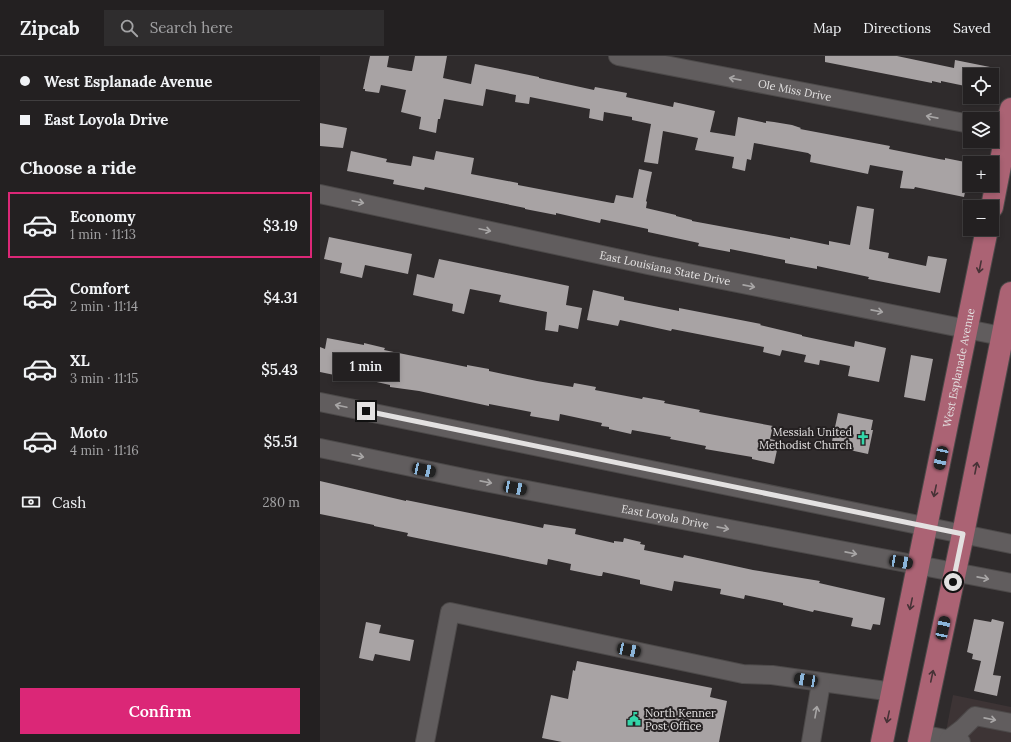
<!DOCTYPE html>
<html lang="en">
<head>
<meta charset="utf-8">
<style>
  :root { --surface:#232021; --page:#2f2d2e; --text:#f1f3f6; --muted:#a3a3a5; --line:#403e3f; --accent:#db2777 }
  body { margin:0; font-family:Lora,serif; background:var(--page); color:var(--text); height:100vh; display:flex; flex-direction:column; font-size:15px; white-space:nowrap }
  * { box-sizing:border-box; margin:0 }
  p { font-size:13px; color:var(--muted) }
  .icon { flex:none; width:22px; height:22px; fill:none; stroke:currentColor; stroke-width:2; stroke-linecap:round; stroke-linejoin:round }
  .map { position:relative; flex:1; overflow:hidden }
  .side { display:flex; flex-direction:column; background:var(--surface); width:320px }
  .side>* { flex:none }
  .guide { display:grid; align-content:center; height:88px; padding:0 20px; background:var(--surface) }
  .tools { position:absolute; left:643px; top:12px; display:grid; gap:8px }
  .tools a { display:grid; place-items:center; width:36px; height:36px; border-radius:0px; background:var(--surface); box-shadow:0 2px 6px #0003,0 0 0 1px var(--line); font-size:20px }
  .end { position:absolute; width:18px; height:18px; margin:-9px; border:5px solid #e3e1e1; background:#111; box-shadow:0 0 0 2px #111 }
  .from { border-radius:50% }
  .bubble { position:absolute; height:28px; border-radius:0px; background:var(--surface); box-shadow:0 2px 6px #0003,0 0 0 1px var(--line); font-size:13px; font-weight:600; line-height:28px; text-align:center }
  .car { position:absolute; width:12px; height:24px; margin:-12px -6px; border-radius:5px; box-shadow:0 0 3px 1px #0007; background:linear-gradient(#222 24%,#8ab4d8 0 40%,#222 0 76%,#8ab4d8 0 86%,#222 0) }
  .guide b { display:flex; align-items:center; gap:14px; height:38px; font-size:15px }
  .guide b+b { border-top:1px solid var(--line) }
  .guide i { width:10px; height:10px; background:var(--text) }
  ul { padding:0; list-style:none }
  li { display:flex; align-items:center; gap:12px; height:66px; margin:0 8px 6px; padding:0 12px; border:2px solid transparent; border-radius:0px }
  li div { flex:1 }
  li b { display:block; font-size:15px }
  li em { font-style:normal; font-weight:600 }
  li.current { border-color:var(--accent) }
  li>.icon { width:36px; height:36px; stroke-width:1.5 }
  h2 { padding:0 20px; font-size:18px; line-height:48px }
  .pay { display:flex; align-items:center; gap:10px; height:44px; padding:0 20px; font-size:15px }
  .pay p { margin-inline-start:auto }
  .action { display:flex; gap:8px; margin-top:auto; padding:8px 20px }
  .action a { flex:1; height:46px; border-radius:0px; background:var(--accent); color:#fff; font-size:16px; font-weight:600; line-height:46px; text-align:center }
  header { display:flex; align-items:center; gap:24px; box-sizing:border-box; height:56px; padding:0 20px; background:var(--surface); border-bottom:1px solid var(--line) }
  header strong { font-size:19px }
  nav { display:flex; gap:22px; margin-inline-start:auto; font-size:14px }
  .search { width:280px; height:36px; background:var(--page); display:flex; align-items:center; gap:10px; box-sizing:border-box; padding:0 14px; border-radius:0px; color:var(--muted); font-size:15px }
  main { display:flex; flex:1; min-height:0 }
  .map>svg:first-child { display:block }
</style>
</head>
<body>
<header>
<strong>Zipcab</strong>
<div class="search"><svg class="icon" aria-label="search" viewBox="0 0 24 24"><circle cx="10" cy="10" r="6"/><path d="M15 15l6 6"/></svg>Search here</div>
<nav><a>Map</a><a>Directions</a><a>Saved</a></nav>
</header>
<main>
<section class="side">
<div class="guide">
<b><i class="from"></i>West Esplanade Avenue</b>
<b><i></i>East Loyola Drive</b>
</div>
<h2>Choose a ride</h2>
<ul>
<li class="current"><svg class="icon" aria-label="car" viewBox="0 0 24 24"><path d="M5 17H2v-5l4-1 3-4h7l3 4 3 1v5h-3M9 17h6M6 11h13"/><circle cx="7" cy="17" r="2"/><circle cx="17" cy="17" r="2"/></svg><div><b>Economy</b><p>1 min · 11:13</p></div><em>$3.19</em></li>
<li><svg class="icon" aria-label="car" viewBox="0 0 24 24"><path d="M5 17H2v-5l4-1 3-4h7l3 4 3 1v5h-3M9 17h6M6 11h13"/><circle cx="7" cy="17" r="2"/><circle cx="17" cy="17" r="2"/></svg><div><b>Comfort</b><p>2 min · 11:14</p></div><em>$4.31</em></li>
<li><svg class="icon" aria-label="car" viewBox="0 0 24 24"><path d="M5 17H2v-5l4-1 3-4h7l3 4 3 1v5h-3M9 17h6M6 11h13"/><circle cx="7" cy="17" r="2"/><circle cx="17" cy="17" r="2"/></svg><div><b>XL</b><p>3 min · 11:15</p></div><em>$5.43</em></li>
<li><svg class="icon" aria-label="car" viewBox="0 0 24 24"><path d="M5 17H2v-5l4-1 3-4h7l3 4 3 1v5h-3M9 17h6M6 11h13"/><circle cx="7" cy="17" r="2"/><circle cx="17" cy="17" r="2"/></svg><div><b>Moto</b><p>4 min · 11:16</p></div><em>$5.51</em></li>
</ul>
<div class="pay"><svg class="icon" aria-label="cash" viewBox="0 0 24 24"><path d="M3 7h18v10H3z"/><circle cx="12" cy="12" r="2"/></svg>Cash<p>280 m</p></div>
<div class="action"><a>Confirm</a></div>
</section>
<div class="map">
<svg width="691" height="686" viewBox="0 0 691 686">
  <rect width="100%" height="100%" fill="#2f2b2c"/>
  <path fill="#3d3435" d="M 633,639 L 691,651 L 691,686 L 624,686 Z"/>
  <path fill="#a8a3a4" d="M 50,0 L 69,0 L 67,11 L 90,15 L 92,15 L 95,0 L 127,0 L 123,22 L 151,28 L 155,8 L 219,21 L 219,22 L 274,34 L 275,31 L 307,37 L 306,41 L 353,51 L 354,46 L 395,55 L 390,76 L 415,80 L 418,61 L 446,67 L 446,65 L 454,66 L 472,69 L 481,72 L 480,73 L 570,90 L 569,93 L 619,103 L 625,104 L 625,102 L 650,107 L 650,113 L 644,141 L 595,131 L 594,133 L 580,132 L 583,115 L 550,109 L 548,118 L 490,106 L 491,99 L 488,97 L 434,87 L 431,104 L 427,103 L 425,115 L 412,112 L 414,101 L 375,94 L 378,82 L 343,75 L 338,108 L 324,106 L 331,68 L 312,64 L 312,61 L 284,56 L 283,65 L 269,62 L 270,53 L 210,41 L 209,48 L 195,46 L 196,39 L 166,33 L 163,50 L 124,43 L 120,63 L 118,63 L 116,77 L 99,73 L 101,61 L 81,56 L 86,34 L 61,29 L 59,37 L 45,35 L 45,33 L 43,33 Z
    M 505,0 L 577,0 L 634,12 L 635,4 L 680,13 L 679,19 L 650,19 L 650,31 L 621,25 L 621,27 L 612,25 L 612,27 L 505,6 Z
    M 0,67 L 27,72 L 23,92 L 0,90 Z
    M 31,95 L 67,103 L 66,106 L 91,110 L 93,100 L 114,104 L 116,95 L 154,102 L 151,118 L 198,127 L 198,129 L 292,147 L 294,147 L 296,139 L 313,142 L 319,113 L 332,116 L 326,145 L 327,146 L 326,152 L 356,159 L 356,160 L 372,164 L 372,165 L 470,183 L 470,181 L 509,189 L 509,185 L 530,189 L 537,150 L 554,153 L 549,193 L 569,197 L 568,202 L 606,210 L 608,200 L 627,203 L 620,237 L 548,223 L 549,221 L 497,210 L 497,213 L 465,207 L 465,204 L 410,193 L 410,196 L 378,190 L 379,187 L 328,176 L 328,173 L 281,163 L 280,167 L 236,157 L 236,159 L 205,153 L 205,152 L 105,131 L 104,134 L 73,128 L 74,124 L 27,115 Z
    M 9,181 L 92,198 L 88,218 L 45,209 L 42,222 L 20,217 L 22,207 L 4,203 Z
    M 119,203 L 249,230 L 246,249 L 262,252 L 258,273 L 239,269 L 238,276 L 225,274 L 227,256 L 179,246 L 181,239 L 150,233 L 144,258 L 132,255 L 133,248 L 93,239 L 97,218 L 114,222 Z
    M 273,234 L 304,241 L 304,244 L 359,255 L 359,252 L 441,268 L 440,269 L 482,279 L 482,280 L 534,291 L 535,285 L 566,292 L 559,326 L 528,320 L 530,310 L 500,304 L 499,309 L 484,306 L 486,299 L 462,294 L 460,300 L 443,296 L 444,291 L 352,273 L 351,275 L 300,264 L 298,270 L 267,264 Z
    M 7,282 L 44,289 L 44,287 L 65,292 L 64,294 L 147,311 L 147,309 L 169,313 L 169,315 L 217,325 L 253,331 L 254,327 L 276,331 L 275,334 L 322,343 L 323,341 L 345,345 L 344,347 L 380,354 L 379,356 L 453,370 L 450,383 L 459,385 L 454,408 L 432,403 L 432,401 L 385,393 L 386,390 L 350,383 L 351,381 L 312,374 L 311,378 L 289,373 L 289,371 L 281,370 L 282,367 L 240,358 L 239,365 L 210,360 L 211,356 L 169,348 L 169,350 L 99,335 L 70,331 L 70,329 L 30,320 L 29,322 L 0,316 L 0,291 L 5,293 Z
    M 591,299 L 613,303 L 605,345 L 584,341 Z
    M 518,357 L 553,364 L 551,374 L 553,374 L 548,398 L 511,390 Z
    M 0,425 L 86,445 L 86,444 L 223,472 L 224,468 L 250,472 L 256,473 L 255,478 L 294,487 L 294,485 L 303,486 L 304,482 L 321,486 L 320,488 L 325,489 L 324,494 L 363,502 L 364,499 L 433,514 L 500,525 L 499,527 L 565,542 L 560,569 L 553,568 L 551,574 L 531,570 L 533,562 L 494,554 L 493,556 L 463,549 L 463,547 L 425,539 L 424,543 L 400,538 L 401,533 L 354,525 L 352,535 L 320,528 L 320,524 L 283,516 L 282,520 L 279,520 L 250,514 L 251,508 L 228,503 L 227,509 L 87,480 L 88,477 L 54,470 L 54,469 L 0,458 Z
    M 654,563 L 671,566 L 672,563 L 684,566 L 673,619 L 681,620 L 677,640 L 654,635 L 661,605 L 652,603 L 653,598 L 647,596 Z
    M 46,566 L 61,569 L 59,577 L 94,584 L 90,605 L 55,598 L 53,605 L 39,602 Z
    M 257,605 L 392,632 L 390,641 L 407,645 L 399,686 L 242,686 L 222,682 L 231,639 L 248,643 L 253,614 L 255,615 Z"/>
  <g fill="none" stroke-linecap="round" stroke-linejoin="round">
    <g stroke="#4c4949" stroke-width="20">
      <g id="minor">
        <path id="s1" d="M 298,0 L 650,68"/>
        <path d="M 672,72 L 691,76"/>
        <path id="s2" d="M 0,138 L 328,209 L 691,282"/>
        <path d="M 0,346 L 691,488"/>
        <path id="s3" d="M 0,392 L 149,423 L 691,527"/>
        <path d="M 600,678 L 641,686"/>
        <path d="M 105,686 L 130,556 L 423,618 L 452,619 L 573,636"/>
        <path d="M 491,686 L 501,627"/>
        <path d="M 628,686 L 629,683 L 642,673 L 655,660 L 691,667"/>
      </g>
    </g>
    <g stroke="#4c4949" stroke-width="24">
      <g id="major">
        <path d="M 672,151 L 691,53"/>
        <path id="s4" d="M 562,686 L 667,173"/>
        <path d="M 599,686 L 643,478 L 691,237"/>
      </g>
    </g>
    <use href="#minor" stroke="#615d5e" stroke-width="18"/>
    <use href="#major" stroke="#ab6374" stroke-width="22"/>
  </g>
  <defs><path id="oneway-shaft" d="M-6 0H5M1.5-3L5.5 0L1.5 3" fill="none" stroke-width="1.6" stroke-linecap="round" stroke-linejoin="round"/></defs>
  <g stroke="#a8a6a6">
    <use href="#oneway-shaft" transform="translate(415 23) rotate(-169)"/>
    <use href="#oneway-shaft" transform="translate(612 61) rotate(-169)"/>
    <use href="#oneway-shaft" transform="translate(38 146) rotate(12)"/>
    <use href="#oneway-shaft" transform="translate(165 174) rotate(12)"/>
    <use href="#oneway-shaft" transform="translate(429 230) rotate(11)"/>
    <use href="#oneway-shaft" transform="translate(557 255) rotate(11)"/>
    <use href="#oneway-shaft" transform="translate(21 350) rotate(-168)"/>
    <use href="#oneway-shaft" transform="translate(38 400) rotate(12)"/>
    <use href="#oneway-shaft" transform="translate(166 426) rotate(11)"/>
    <use href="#oneway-shaft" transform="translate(403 472) rotate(11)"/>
    <use href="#oneway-shaft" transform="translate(531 497) rotate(11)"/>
    <use href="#oneway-shaft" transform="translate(663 522) rotate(11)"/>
    <use href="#oneway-shaft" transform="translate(496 656) rotate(-80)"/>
    <use href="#oneway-shaft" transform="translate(670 663) rotate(11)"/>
  </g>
  <g stroke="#463236">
    <use href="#oneway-shaft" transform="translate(660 211) rotate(101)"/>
    <use href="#oneway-shaft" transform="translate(656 412) rotate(-79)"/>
    <use href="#oneway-shaft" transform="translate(615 435) rotate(102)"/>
    <use href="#oneway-shaft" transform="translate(591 548) rotate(102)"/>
    <use href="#oneway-shaft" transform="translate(612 620) rotate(-78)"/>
    <use href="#oneway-shaft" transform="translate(568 661) rotate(102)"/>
  </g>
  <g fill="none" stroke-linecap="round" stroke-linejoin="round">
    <path stroke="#e3e1e1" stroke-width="5" d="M 46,355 L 643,478 L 633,526"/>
  </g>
  <defs>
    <g id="church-bare" transform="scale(1.08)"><path d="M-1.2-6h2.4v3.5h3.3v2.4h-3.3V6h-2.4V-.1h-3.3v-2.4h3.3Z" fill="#33d4a8" stroke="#252122" stroke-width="2.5" paint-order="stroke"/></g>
    <g id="civic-bare" transform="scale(1.08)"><path d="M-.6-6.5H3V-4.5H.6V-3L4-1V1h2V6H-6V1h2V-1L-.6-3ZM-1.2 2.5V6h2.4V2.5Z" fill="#33d4a8" stroke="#252122" stroke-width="2.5" paint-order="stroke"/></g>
  </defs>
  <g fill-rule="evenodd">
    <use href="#church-bare" x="543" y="382"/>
    <use href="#civic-bare" x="314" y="663"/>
  </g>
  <g text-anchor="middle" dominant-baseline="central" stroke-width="4" stroke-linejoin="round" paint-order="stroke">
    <g font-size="11" fill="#e3e1e1" stroke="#252122">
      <text stroke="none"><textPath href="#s1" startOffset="180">Ole Miss Drive</textPath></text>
      <text stroke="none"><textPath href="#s2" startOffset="353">East Louisiana State Drive</textPath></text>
      <text stroke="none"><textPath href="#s4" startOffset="382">West Esplanade Avenue</textPath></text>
      <text stroke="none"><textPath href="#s3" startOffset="352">East Loyola Drive</textPath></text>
    </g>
    <g font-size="11" fill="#e3e1e1" stroke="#252122" text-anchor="end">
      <text x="532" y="376">Messiah United<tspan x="532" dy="13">Methodist Church</tspan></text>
      <text x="325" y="657" text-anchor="start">North Kenner<tspan x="325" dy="13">Post Office</tspan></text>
    </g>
  </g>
</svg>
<div class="tools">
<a><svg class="icon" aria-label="locate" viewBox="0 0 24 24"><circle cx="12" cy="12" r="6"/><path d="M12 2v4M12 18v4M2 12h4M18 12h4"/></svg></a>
<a><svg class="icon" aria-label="layers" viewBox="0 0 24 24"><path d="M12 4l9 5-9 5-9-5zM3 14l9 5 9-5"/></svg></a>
<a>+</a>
<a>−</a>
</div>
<i class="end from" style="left:633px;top:526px"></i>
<i class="end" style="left:46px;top:355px"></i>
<div class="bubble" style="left:13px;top:297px;width:66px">1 min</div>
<i class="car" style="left:621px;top:402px;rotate:192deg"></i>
<i class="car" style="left:104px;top:414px;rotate:102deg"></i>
<i class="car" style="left:195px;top:432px;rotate:101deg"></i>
<i class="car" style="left:581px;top:506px;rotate:100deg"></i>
<i class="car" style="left:623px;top:572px;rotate:12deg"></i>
<i class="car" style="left:309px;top:594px;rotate:102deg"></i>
<i class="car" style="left:486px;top:624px;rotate:280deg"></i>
</div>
</main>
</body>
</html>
